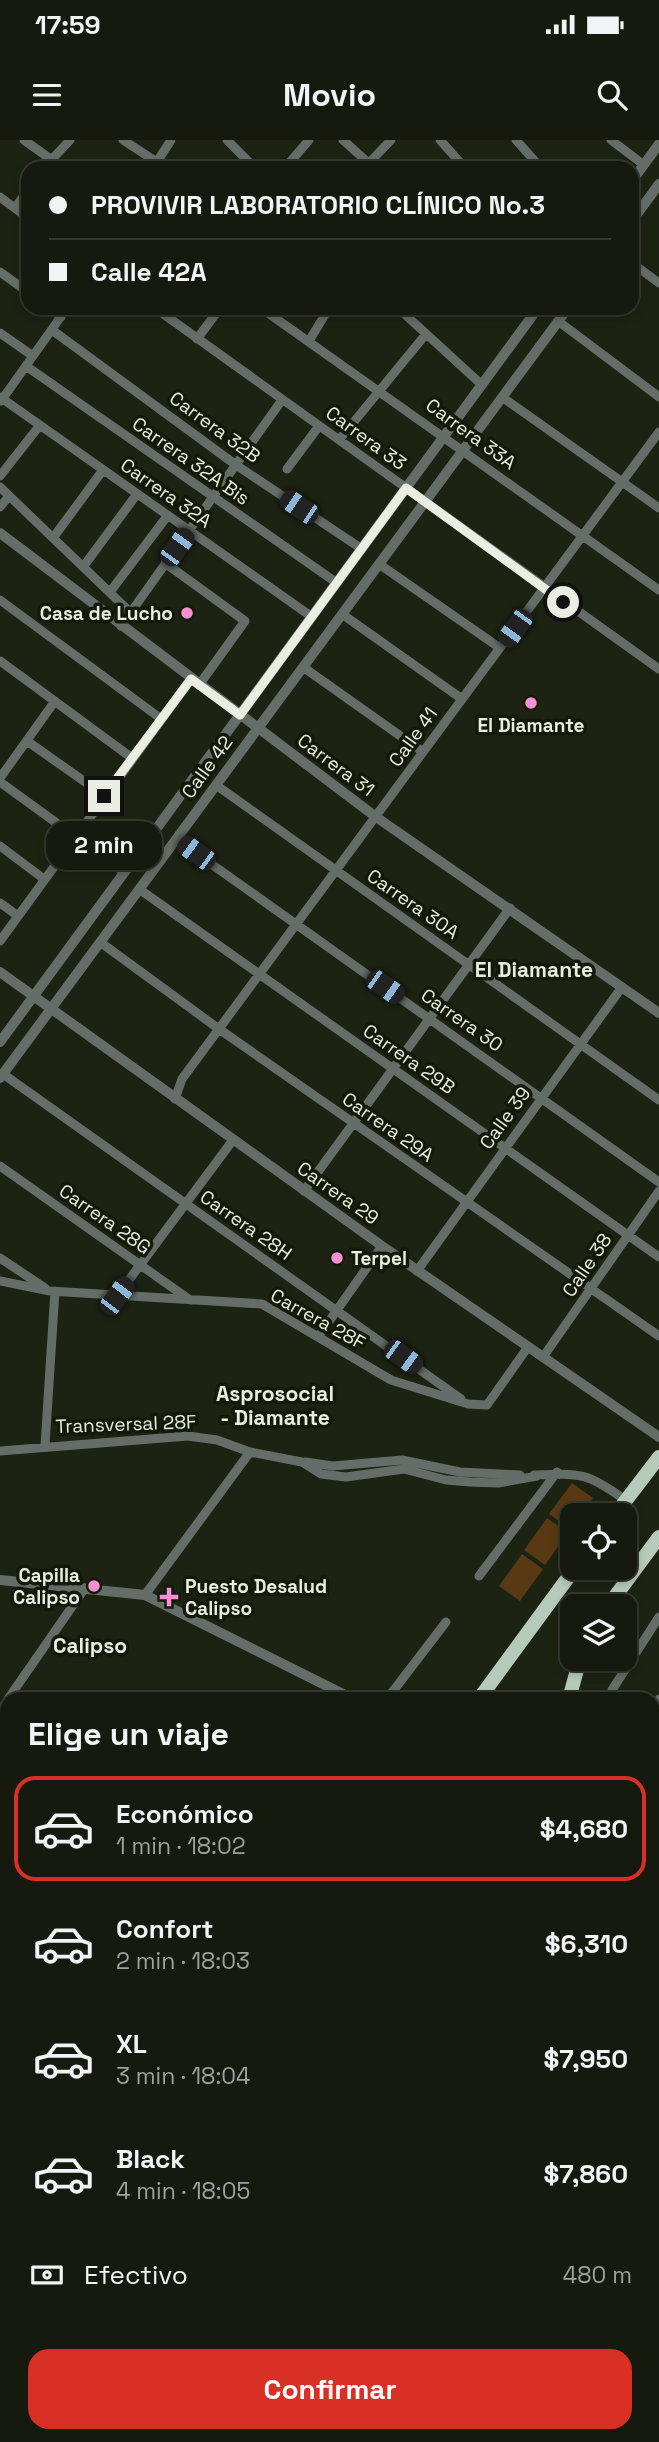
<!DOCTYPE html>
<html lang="es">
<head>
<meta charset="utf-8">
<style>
  :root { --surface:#161a0e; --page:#1f2317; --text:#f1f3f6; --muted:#9ea19e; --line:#35382e; --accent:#d93025 }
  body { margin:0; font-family:"Space Grotesk",sans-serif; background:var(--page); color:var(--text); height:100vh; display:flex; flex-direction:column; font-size:26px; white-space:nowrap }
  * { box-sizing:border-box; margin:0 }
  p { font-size:23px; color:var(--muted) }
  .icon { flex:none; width:38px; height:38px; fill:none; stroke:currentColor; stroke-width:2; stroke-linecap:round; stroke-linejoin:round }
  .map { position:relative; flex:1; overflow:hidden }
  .drawer { position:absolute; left:0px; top:1552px; width:660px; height:751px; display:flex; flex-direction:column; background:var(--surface); border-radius:21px 21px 0 0; box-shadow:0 4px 10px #0003,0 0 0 2px var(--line) }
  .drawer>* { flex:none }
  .banner { position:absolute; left:21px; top:21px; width:618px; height:154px; border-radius:21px; box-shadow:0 4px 10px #0003,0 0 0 2px var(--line); display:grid; align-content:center; height:154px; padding:0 28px; background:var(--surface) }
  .tools { position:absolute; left:560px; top:1363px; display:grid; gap:14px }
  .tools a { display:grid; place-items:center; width:77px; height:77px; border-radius:14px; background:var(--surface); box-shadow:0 4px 10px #0003,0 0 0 2px var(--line); font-size:35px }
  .end { position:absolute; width:32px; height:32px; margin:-16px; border:9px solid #e9ede2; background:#111; box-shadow:0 0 0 4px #111 }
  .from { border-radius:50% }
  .bubble { position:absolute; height:49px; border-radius:21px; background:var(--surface); box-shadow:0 4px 10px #0003,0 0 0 2px var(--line); font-size:23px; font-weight:700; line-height:49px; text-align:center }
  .car { position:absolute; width:21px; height:42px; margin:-21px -10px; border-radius:9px; box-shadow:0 0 5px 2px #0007; background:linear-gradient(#222 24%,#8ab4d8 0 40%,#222 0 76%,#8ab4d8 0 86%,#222 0) }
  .banner b { display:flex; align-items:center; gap:24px; height:66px; font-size:26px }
  .banner b+b { border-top:2px solid var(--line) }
  .banner i { width:18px; height:18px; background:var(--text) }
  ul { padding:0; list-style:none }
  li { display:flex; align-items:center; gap:21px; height:105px; margin:0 14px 10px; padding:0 14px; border:4px solid transparent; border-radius:21px }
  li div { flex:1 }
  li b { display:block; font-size:26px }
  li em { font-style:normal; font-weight:700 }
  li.selected { border-color:var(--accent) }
  li>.icon { width:63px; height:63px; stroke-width:1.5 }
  h2 { padding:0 28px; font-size:32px; line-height:84px }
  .pay { display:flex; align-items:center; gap:18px; height:77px; padding:0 28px; font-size:26px }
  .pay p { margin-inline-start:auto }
  .primary-button { display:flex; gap:14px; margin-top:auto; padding:14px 28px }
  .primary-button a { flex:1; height:80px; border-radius:21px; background:var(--accent); color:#fff; font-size:28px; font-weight:700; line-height:80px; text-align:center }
  .status { display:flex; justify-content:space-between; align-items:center; height:49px; padding:0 35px; background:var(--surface); direction:ltr }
  .status svg { height:19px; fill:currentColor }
  header { display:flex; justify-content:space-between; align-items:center; height:91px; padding:0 28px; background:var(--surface); font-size:32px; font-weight:700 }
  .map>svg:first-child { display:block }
</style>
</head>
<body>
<div class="status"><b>17:59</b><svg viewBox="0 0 49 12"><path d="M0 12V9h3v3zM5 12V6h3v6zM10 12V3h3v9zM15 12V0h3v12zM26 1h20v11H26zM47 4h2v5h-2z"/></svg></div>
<header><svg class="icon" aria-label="menu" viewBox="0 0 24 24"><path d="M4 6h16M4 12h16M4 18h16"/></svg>Movio<svg class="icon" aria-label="search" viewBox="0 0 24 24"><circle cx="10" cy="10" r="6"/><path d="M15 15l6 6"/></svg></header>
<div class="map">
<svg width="659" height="2302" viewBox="0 0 659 2302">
  <rect width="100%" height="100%" fill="#1d2313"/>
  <path fill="#583913" d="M 572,1343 L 593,1358 L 580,1375 L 572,1376 L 570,1389 L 549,1374 Z
    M 547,1378 L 568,1393 L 545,1425 L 524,1410 Z
    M 522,1414 L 543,1429 L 520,1461 L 499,1446 Z"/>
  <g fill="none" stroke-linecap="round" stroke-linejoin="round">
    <path stroke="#30756c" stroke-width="2.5" d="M 0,1909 L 7,1911
      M 653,2104 L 659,2106"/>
    <path stroke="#646d67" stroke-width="9" d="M 24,0 L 63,28
      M 123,0 L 166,28
      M 227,0 L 255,28
      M 343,0 L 374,28
      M 440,0 L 465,28
      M 516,0 L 541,28
      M 611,0 L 644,25
      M 369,23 L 391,0
      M 44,28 L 70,0
      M 153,28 L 171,0
      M 285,28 L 309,0
      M 0,57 L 28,78
      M 15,68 L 28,50
      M 632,123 L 659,143
      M 0,132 L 28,152
      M 49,168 L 61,177
      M 155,168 L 659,529
      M 261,168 L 659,450
      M 368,168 L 379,171 L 385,168
      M 398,168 L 482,245
      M 558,181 L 659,257
      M 52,190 L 236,325 L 362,409
      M 0,193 L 33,216
      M 197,199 L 220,168
      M 309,201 L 329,168
      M 26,226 L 337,443
      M 0,257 L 312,477
      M 502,257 L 659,368
      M 1,261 L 67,168
      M 339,300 L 426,194
      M 287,329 L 319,286
      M 0,336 L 40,285
      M 0,347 L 130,472
      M 0,367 L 9,356
      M 53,398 L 103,330
      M 165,423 L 245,481 L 199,545
      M 379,424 L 500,508
      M 83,427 L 137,354
      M 110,452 L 168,375
      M 0,460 L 160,578
      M 342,474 L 462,559
      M 121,486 L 282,260
      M 0,521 L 132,618
      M 303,527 L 423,612
      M 27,601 L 105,656
      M 0,638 L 55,561
      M 0,642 L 124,732
      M 216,645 L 659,960
      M 176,699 L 659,1042
      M 0,706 L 44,739
      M 139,749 L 659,1117
      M 0,763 L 18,776
      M 0,801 L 191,539
      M 100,802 L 219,889 L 659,1196
      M 3,934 L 461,1259
      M 175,959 L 182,939 L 659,292
      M 0,1026 L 190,1160
      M 304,1051 L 510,768
      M 0,1118 L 45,1148
      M 417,1131 L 622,847
      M 0,1141 L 50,1151 L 262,1164 L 391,1240 L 468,1264 L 487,1265 L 528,1207
      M 117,1156 L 233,1000
      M 318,1197 L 382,1106
      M 543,1217 L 659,1051
      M 45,1305 L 55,1151
      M 0,1311 L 188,1296 L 217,1300 L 250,1312 L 302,1322 L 321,1334 L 346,1337 L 404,1329 L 446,1340 L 470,1342 L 498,1343 L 537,1336
      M 305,1322 L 333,1326 L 402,1320 L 460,1332 L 520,1335
      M 534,1335 C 579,1333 587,1332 625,1360
      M 479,1436 L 557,1332
      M 145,1455 L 250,1312
      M 625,1504 L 636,1512
      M 612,1550 L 659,1477
      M 8,1559 L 85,1448
      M 387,1559 L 446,1482
      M 653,1569 L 659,1559
      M 0,1571 L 7,1561
      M 653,1625 L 659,1628
      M 0,1673 L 7,1676
      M 0,1684 L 7,1688
      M 0,1716 L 7,1714
      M 0,1759 L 7,1758
      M 653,1769 L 659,1749
      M 0,1805 L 7,1804
      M 0,1846 L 7,1845
      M 653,1855 L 659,1857
      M 0,1888 L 7,1889
      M 653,2006 L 659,1986
      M 0,2069 L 7,2071
      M 0,2189 L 7,2166
      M 0,2204 L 7,2206
      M 653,2204 L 659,2206
      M 653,2289 L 659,2291
      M 403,2296 L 422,2302"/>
    <path stroke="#646d67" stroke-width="10" d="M 632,41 L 659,4
      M 632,81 L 659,44
      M 0,393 L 376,677 L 659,873
      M 0,832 L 382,1106 L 659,1297
      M 0,902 L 538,168
      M 0,938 L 568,168
      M 0,1440 L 145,1455 L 353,1559
      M 0,1943 L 7,1946
      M 0,1967 L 7,1971
      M 653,2090 L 659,2092
      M 653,2117 L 659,2119
      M 653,2247 L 659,2227
      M 46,2302 L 48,2296
      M 165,2302 L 167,2296
      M 636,2302 L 638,2296"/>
    <path stroke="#b6cabc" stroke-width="14" d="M 614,1376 L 659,1317
      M 608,1466 L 659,1397
      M 479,1559 L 575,1428
      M 569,1559 L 580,1519
      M 60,2302 L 62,2296
      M 151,2302 L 154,2296"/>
  </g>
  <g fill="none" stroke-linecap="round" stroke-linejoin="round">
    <path stroke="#e9ede2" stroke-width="9" d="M 104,656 L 191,539 L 240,575 L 406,348 L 563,462"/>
  </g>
  <g fill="#f591d2" stroke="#141a0a" stroke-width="2.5">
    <circle cx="187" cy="473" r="7"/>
    <circle cx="531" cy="563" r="7"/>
    <circle cx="337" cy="1118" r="7"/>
    <circle cx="94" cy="1446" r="7"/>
    <path d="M165.5 1446.5h7v7h7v7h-7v7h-7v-7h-7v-7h7z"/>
  </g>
  <g text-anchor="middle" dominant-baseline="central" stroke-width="7" stroke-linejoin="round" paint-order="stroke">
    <g font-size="19" fill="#e9ede2" stroke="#141a0a">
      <text transform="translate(215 287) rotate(36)">Carrera 32B</text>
      <text transform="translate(471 294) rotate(36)">Carrera 33A</text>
      <text transform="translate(366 298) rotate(36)">Carrera 33</text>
      <text transform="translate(191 321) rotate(35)">Carrera 32A Bis</text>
      <text transform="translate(166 353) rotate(35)">Carrera 32A</text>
      <text transform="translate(413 597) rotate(-54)">Calle 41</text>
      <text transform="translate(336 625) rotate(37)">Carrera 31</text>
      <text transform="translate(207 627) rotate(-54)">Calle 42</text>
      <text transform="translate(413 764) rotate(35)">Carrera 30A</text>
      <text transform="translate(462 880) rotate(35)">Carrera 30</text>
      <text transform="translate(409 919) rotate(35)">Carrera 29B</text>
      <text transform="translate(505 978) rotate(-54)">Calle 39</text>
      <text transform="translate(388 987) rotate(35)">Carrera 29A</text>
      <text transform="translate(338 1053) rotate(35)">Carrera 29</text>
      <text transform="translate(105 1079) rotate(35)">Carrera 28G</text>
      <text transform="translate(246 1085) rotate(35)">Carrera 28H</text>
      <text transform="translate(587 1125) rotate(-56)">Calle 38</text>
      <text transform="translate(318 1179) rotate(29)">Carrera 28F</text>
      <text transform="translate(126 1284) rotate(-2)">Transversal 28F</text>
    </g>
    <g font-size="19" font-weight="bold" fill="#e9ede2" stroke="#141a0a" text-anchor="end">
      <text x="173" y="473">Casa de Lucho</text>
      <text x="531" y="585" text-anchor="middle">El Diamante</text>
      <text x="351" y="1118" text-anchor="start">Terpel</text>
      <text x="80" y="1435">Capilla<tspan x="80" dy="22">Calipso</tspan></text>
      <text x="185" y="1446" text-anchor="start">Puesto Desalud<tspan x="185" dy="22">Calipso</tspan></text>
    </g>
    <g font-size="21" font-weight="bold" fill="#e9ede2" stroke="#141a0a">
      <text x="534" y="829">El Diamante</text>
      <text x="275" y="1253">Asprosocial<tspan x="275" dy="24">- Diamante</tspan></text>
      <text x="90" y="1505">Calipso</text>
    </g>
  </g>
</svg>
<div class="tools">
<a><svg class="icon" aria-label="locate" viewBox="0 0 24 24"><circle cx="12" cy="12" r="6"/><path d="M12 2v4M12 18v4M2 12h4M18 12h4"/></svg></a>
<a><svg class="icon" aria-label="layers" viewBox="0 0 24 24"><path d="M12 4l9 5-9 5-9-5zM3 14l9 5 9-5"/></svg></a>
</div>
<i class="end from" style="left:563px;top:462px"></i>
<i class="end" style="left:104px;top:656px"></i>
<div class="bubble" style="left:46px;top:681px;width:116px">2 min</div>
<i class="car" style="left:299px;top:367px;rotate:304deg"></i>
<i class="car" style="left:177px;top:407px;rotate:36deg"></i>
<i class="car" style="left:515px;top:488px;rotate:216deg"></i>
<i class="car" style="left:196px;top:713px;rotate:306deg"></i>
<i class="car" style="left:385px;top:847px;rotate:125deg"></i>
<i class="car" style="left:117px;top:1156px;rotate:37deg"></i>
<i class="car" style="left:403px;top:1217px;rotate:126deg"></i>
<div class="banner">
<b><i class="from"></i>PROVIVIR LABORATORIO CLÍNICO No.3</b>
<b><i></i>Calle 42A</b>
</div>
<section class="drawer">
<h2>Elige un viaje</h2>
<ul>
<li class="selected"><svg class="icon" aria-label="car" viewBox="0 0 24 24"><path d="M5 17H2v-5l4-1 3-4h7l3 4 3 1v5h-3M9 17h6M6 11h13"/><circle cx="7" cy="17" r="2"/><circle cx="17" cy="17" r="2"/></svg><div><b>Económico</b><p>1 min · 18:02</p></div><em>$4,680</em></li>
<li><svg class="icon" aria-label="car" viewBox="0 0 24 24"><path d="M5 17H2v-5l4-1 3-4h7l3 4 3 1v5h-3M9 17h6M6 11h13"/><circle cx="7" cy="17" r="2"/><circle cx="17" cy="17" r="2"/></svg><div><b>Confort</b><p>2 min · 18:03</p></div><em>$6,310</em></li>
<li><svg class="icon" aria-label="car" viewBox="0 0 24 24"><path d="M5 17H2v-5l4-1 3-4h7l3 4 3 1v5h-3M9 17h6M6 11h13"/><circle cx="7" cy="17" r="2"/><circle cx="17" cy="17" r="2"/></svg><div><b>XL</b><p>3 min · 18:04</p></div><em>$7,950</em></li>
<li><svg class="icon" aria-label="car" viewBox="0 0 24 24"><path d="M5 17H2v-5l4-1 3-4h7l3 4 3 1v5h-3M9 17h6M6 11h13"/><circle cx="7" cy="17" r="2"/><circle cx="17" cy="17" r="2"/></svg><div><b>Black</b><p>4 min · 18:05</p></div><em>$7,860</em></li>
</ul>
<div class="pay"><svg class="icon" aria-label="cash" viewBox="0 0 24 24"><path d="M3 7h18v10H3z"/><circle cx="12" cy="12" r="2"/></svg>Efectivo<p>480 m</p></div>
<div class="primary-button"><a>Confirmar</a></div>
</section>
</div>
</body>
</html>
